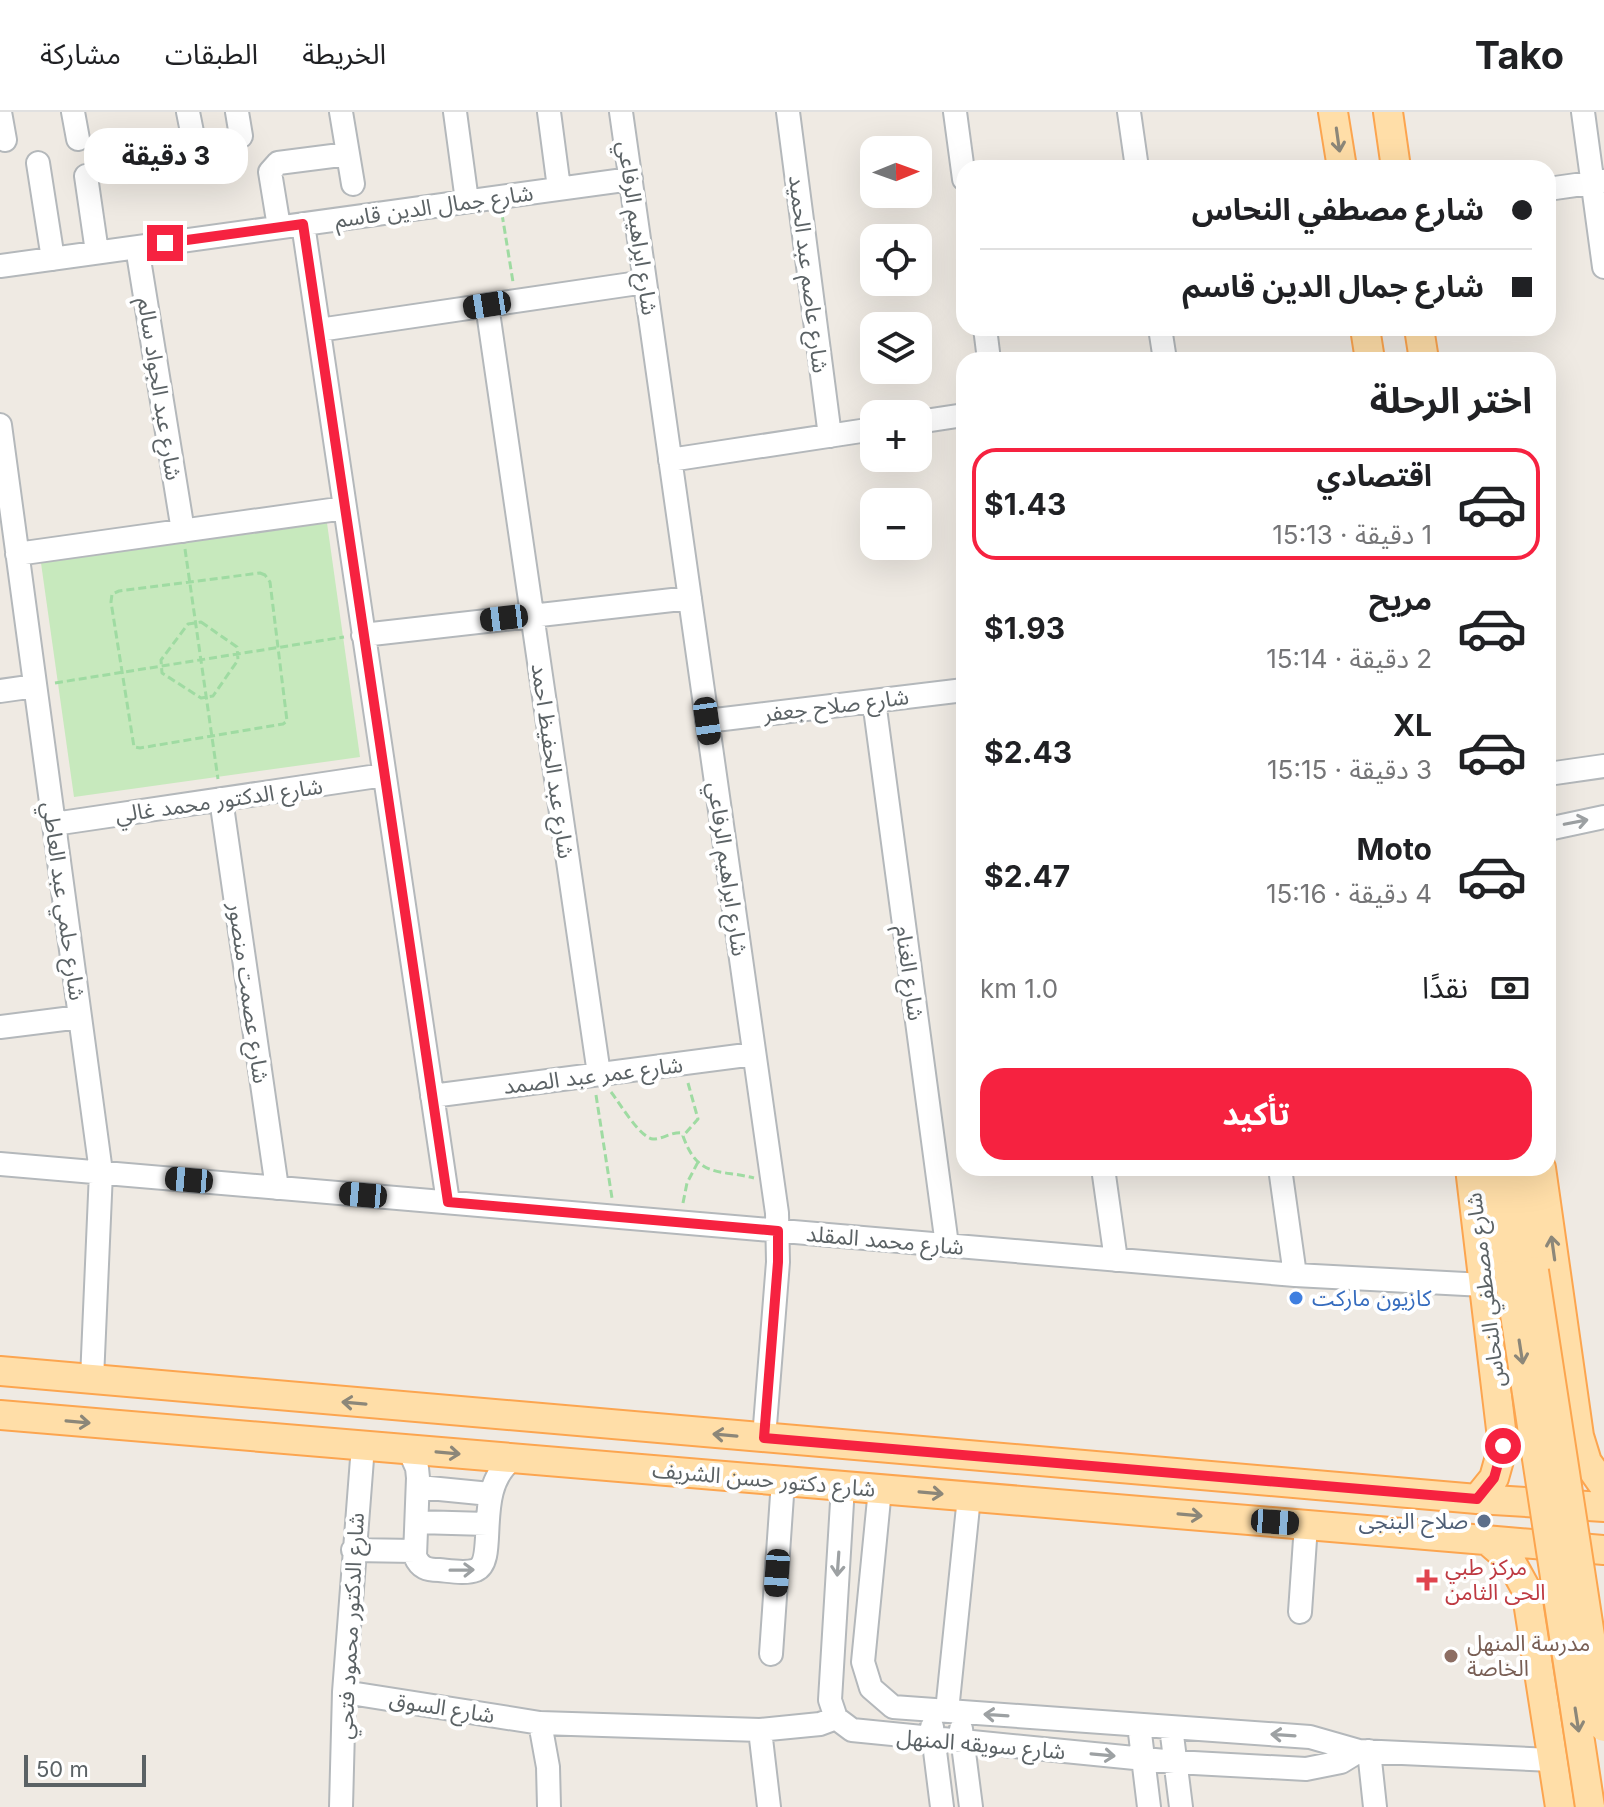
<!DOCTYPE html>
<html lang="ar">
<head>
<meta charset="utf-8">
<style>
  :root { --surface:#fff; --page:#f2f2f2; --text:#202124; --muted:#757577; --line:#e0e0e0; --accent:#f62240 }
  body { margin:0; font-family:Inter,"Noto Sans Arabic",sans-serif; background:var(--page); color:var(--text); direction:rtl; height:100vh; display:flex; flex-direction:column; font-size:30px; white-space:nowrap }
  * { box-sizing:border-box; margin:0 }
  p { font-size:26px; color:var(--muted) }
  .icon { flex:none; width:44px; height:44px; fill:none; stroke:currentColor; stroke-width:2; stroke-linecap:round; stroke-linejoin:round }
  .map { position:relative; flex:1; overflow:hidden; direction:ltr }
  .details { position:absolute; left:956px; top:240px; width:600px; height:824px; display:flex; flex-direction:column; background:var(--surface); border-radius:24px; box-shadow:0 8px 32px #0002; direction:rtl }
  .details>* { flex:none }
  .guide { position:absolute; left:956px; top:48px; width:600px; height:176px; border-radius:24px; box-shadow:0 8px 32px #0002; direction:rtl; display:grid; align-content:center; height:176px; padding:0 24px; background:var(--surface) }
  .needle { width:52px; rotate:89deg }
  .buttons { position:absolute; left:860px; top:24px; display:grid; gap:16px }
  .buttons a { display:grid; place-items:center; width:72px; height:72px; border-radius:16px; background:var(--surface); box-shadow:0 8px 32px #0002; font-size:40px }
  .scale { position:absolute; left:24px; bottom:20px; width:122px; box-sizing:border-box; padding-left:8px; border:4px solid #5b6265; border-top:0; font-size:22px; line-height:28px; white-space:nowrap; color:#5b6265; -webkit-text-stroke:6px #fff; paint-order:stroke }
  .end { position:absolute; width:36px; height:36px; margin:-18px; border:10px solid #f62240; background:#fff; box-shadow:0 0 0 4px #fff }
  .from { border-radius:50% }
  .bubble { position:absolute; height:56px; border-radius:24px; background:var(--surface); box-shadow:0 8px 32px #0002; font-size:26px; font-weight:700; line-height:56px; text-align:center; direction:rtl }
  .car { position:absolute; width:24px; height:48px; margin:-24px -12px; border-radius:10px; box-shadow:0 0 6px 2px #0007; background:linear-gradient(#222 24%,#8ab4d8 0 40%,#222 0 76%,#8ab4d8 0 86%,#222 0) }
  .guide b { display:flex; align-items:center; gap:28px; height:76px; font-size:30px }
  .guide b+b { border-top:2px solid var(--line) }
  .guide i { width:20px; height:20px; background:var(--text) }
  ul { padding:0; list-style:none }
  li { display:flex; align-items:center; gap:24px; height:112px; margin:0 16px 12px; padding:0 8px; border:4px solid transparent; border-radius:24px }
  li div { flex:1 }
  li b { display:block; font-size:30px }
  li em { font-style:normal; font-weight:700 }
  li.on { border-color:var(--accent) }
  li>.icon { width:72px; height:72px; stroke-width:1.5 }
  h2 { padding:0 24px; font-size:36px; line-height:96px }
  .pay { display:flex; align-items:center; gap:20px; height:88px; padding:0 24px; font-size:30px }
  .pay p { margin-inline-start:auto }
  .primary-button { display:flex; gap:16px; margin-top:auto; padding:16px 24px }
  .primary-button a { flex:1; height:92px; border-radius:24px; background:var(--accent); color:#fff; font-size:32px; font-weight:700; line-height:92px; text-align:center }
  header { display:flex; align-items:center; gap:48px; box-sizing:border-box; height:112px; padding:0 40px; background:var(--surface); border-bottom:2px solid var(--line) }
  header strong { font-size:38px }
  nav { display:flex; gap:44px; margin-inline-start:auto; font-size:28px }
  .map>svg:first-child { display:block }
</style>
</head>
<body>
<header>
<strong>Tako</strong>
<nav><a>الخريطة</a><a>الطبقات</a><a>مشاركة</a></nav>
</header>
<div class="map">
<svg width="1604" height="1695" viewBox="0 0 1604 1695">
  <rect width="100%" height="100%" fill="#efeae3"/>
  <path fill="#c7e9bd" d="M 327,411 L 360,645 L 74,685 L 41,451 Z"/>
  <g fill="none" stroke-linecap="round" stroke-linejoin="round">
    <g stroke="#b4b8bb" stroke-width="26">
      <path id="minor" d="M 0,0 L 5,28
        M 73,0 L 78,27
        M 188,0 L 194,30
        M 237,0 L 241,24
        M 341,0 L 353,72
        M 455,0 L 467,89
        M 549,0 L 559,76
        M 621,0 L 777,1101 L 778,1150 L 764,1326
        M 788,0 L 830,324
        M 955,0 L 964,67
        M 1129,0 L 1137,56
        M 1583,0 L 1604,155
        M 38,51 L 53,147
        M 86,64 L 97,140
        M 1548,77 L 1604,69
        M 303,112 L 448,1090
        M 279,115 L 270,60 L 278,51 L 348,42
        M 137,135 L 183,419
        M 0,154 L 631,67
        M 487,193 L 599,962
        M 985,216 L 989,248
        M 1160,216 L 1165,248
        M 319,218 L 645,170
        M 918,310 L 964,303
        M 0,313 L 101,1060 L 92,1267
        M 670,348 L 874,317
        M 17,442 L 345,396
        M 363,523 L 690,486
        M 0,579 L 35,574
        M 874,589 L 947,1133
        M 707,609 L 964,578
        M 1548,662 L 1604,654
        M 221,687 L 277,1076
        M 54,712 L 384,663
        M 1548,717 L 1604,705
        M 0,915 L 80,905
        M 432,984 L 754,942
        M 0,1052 L 1295,1163 L 1484,1173
        M 1103,1056 L 1116,1148
        M 1280,1056 L 1295,1163
        M 409,1338 L 417,1356 L 418,1366 L 415,1444 C 420,1456 427,1458 439,1458 C 450,1459 466,1462 476,1458 C 499,1448 472,1376 513,1347
        M 843,1374 L 830,1588 L 836,1606 L 852,1618 L 1175,1650 L 1306,1657 L 1341,1650 L 1359,1639
        M 419,1375 L 490,1382
        M 880,1377 L 863,1550 L 871,1576 L 893,1595 L 1310,1625 L 1359,1639 L 1552,1648
        M 417,1410 L 487,1412
        M 353,1438 L 415,1439
        M 1300,1500 L 1306,1413
        M 771,1542 L 783,1369
        M 344,1580 L 540,1611 L 760,1618 L 820,1612 L 836,1606
        M 947,1599 L 969,1385
        M 540,1611 L 548,1655 L 549,1695
        M 1139,1613 L 1149,1695
        M 932,1615 L 942,1695
        M 1171,1615 L 1181,1695
        M 961,1617 L 971,1695
        M 760,1618 L 769,1695
        M 1369,1639 L 1375,1695
        M 341,1695 L 344,1580 L 363,1334"/>
    </g>
    <g stroke="#fca54f" stroke-width="32">
      <path id="major" d="M 1333,0 L 1342,56
        M 1388,0 L 1396,56
        M 1365,216 L 1370,248
        M 1419,216 L 1424,248
        M 1470,1056 L 1503,1334 L 1494,1366 L 1477,1387
        M 1495,1056 L 1509,1163
        M 1521,1056 L 1534,1159
        M 1541,1056 L 1579,1324 L 1587,1350 L 1604,1374
        M 0,1259 L 1477,1387 L 1604,1395
        M 0,1303 L 1604,1438
        M 1488,1429 L 1510,1448 L 1526,1477 L 1560,1695"/>
    </g>
    <path stroke="#9fdba2" stroke-width="3" stroke-dasharray="8 4" stroke-linecap="butt" d="M 502,102 L 513,170
      M 185,437 L 218,667
      M 260,461 L 265,463 L 270,470 L 287,609 L 283,612 L 140,636 L 134,635 L 111,490 L 112,482 L 119,479 Z
      M 201,510 L 237,535 L 238,548 L 213,584 L 201,586 L 162,561 L 161,548 L 188,512 Z
      M 55,571 L 344,525
      M 688,971 L 698,1007 L 683,1024 C 698,1067 720,1057 754,1066
      M 611,980 C 619,990 640,1026 653,1027 C 664,1027 672,1019 684,1021
      M 596,983 L 612,1086
      M 683,1091 L 687,1071 L 698,1050"/>
    <use href="#minor" stroke="#fff" stroke-width="22"/>
    <use href="#major" stroke="#ffdea8" stroke-width="28"/>
    <g stroke="#fca54f" stroke-width="32" stroke-linecap="butt">
      <path id="major-bridge" d="M 1534,1159 L 1604,1615
        M 1509,1163 L 1590,1695"/>
    </g>
    <use href="#major-bridge" stroke="#ffdea8" stroke-width="28"/>
  </g>
  <defs><path id="oneway-shaft" d="M-6 0H5M1.5-3L5.5 0L1.5 3" fill="none" stroke-width="1.6" stroke-linecap="round" stroke-linejoin="round" transform="scale(2)"/></defs>
  <g stroke="#8c8779">
    <use href="#oneway-shaft" transform="translate(1338 28) rotate(82)"/>
    <use href="#oneway-shaft" transform="translate(1553 1136) rotate(-98)"/>
    <use href="#oneway-shaft" transform="translate(1521 1240) rotate(81)"/>
    <use href="#oneway-shaft" transform="translate(354 1291) rotate(-175)"/>
    <use href="#oneway-shaft" transform="translate(78 1310) rotate(5)"/>
    <use href="#oneway-shaft" transform="translate(725 1323) rotate(-175)"/>
    <use href="#oneway-shaft" transform="translate(448 1341) rotate(5)"/>
    <use href="#oneway-shaft" transform="translate(931 1381) rotate(5)"/>
    <use href="#oneway-shaft" transform="translate(1190 1403) rotate(5)"/>
    <use href="#oneway-shaft" transform="translate(1577 1608) rotate(81)"/>
  </g>
  <g stroke="#9da1a3">
    <use href="#oneway-shaft" transform="translate(1576 710) rotate(-11)"/>
    <use href="#oneway-shaft" transform="translate(838 1452) rotate(94)"/>
    <use href="#oneway-shaft" transform="translate(462 1458) rotate(-1)"/>
    <use href="#oneway-shaft" transform="translate(996 1603) rotate(-176)"/>
    <use href="#oneway-shaft" transform="translate(1283 1623) rotate(-176)"/>
    <use href="#oneway-shaft" transform="translate(1103 1643) rotate(5)"/>
  </g>
  <g fill="none" stroke-linecap="round" stroke-linejoin="round">
    <path stroke="#f62240" stroke-width="10" d="M 165,131 L 303,112 L 448,1090 L 778,1119 L 778,1150 L 764,1326 L 1477,1387 L 1494,1366 L 1503,1334"/>
  </g>
  <circle fill="#3f7fe0" stroke="#fff" stroke-width="3" cx="1296" cy="1186" r="8"/>
  <circle fill="#5c6f8a" stroke="#fff" stroke-width="3" cx="1484" cy="1409" r="8"/>
  <path fill="#e0444e" stroke="#fff" stroke-width="3" d="M1423 1456h8v8h8v8h-8v8h-8v-8h-8v-8h8z"/>
  <circle fill="#8d6e63" stroke="#fff" stroke-width="3" cx="1451" cy="1544" r="8"/>
  <g text-anchor="middle" dominant-baseline="central" stroke-width="8" stroke-linejoin="round" paint-order="stroke">
    <g font-size="22" fill="#5b6265" stroke="#fff">
      <text transform="translate(434 94) rotate(-8)">شارع جمال الدين قاسم</text>
      <text transform="translate(638 116) rotate(82)">شارع ابراهيم الرفاعي</text>
      <text transform="translate(809 162) rotate(83)">شارع عاصم عبد الحميد</text>
      <text transform="translate(160 277) rotate(81)">شارع عبد الجواد سالم</text>
      <text transform="translate(836 593) rotate(-7)">شارع صلاح جعفر</text>
      <text transform="translate(553 649) rotate(82)">شارع عبد الحفيظ احمد</text>
      <text transform="translate(219 688) rotate(-8)">شارع الدكتور محمد غالي</text>
      <text transform="translate(728 757) rotate(82)">شارع ابراهيم الرفاعي</text>
      <text transform="translate(64 789) rotate(82)">شارع حلمي عبد العاطي</text>
      <text transform="translate(910 861) rotate(82)">شارع الغنام</text>
      <text transform="translate(249 881) rotate(82)">شارع عصمت منصور</text>
      <text transform="translate(593 963) rotate(-7)">شارع عمر عبد الصمد</text>
      <text transform="translate(885 1128) rotate(5)">شارع محمد المقلد</text>
      <text transform="translate(1485 1178) rotate(-97)">شارع مصطفي النحاس</text>
      <text transform="translate(764 1367) rotate(5)">شارع دكتور حسن الشريف</text>
      <text transform="translate(350 1514) rotate(-87)">شارع الدكتور محمود فتحي</text>
      <text transform="translate(442 1595) rotate(9)">شارع السوق</text>
      <text transform="translate(981 1632) rotate(5)">شارع سويقه المنهل</text>
    </g>
    <g font-size="22" fill="#366cbe" stroke="#fff" text-anchor="start">
      <text x="1312" y="1186">كازيون ماركت</text>
    </g>
    <g font-size="22" fill="#4e5e75" stroke="#fff" text-anchor="end">
      <text x="1468" y="1409">صلاح البنجى</text>
    </g>
    <g font-size="22" fill="#be3a42" stroke="#fff" text-anchor="start">
      <text x="1445" y="1455">مركز طبي<tspan x="1445" dy="25">الحى الثامن</tspan></text>
    </g>
    <g font-size="22" fill="#785e54" stroke="#fff" text-anchor="start">
      <text x="1467" y="1531">مدرسة المنهل<tspan x="1467" dy="25">الخاصة</tspan></text>
    </g>
  </g>
</svg>
<div class="buttons">
<a><svg class="needle" viewBox="-14 -14 28 28"><path d="M0-13l5 13h-10z" fill="#e53935"/><path d="M0 13l5-13h-10z" fill="#757577"/></svg></a>
<a><svg class="icon" aria-label="locate" viewBox="0 0 24 24"><circle cx="12" cy="12" r="6"/><path d="M12 2v4M12 18v4M2 12h4M18 12h4"/></svg></a>
<a><svg class="icon" aria-label="layers" viewBox="0 0 24 24"><path d="M12 4l9 5-9 5-9-5zM3 14l9 5 9-5"/></svg></a>
<a>+</a>
<a>−</a>
</div>
<div class="scale">50 m</div>
<i class="end from" style="left:1503px;top:1334px"></i>
<i class="end" style="left:165px;top:131px"></i>
<div class="bubble" style="left:84px;top:16px;width:164px">3 دقيقة</div>
<i class="car" style="left:487px;top:193px;rotate:261deg"></i>
<i class="car" style="left:504px;top:506px;rotate:263deg"></i>
<i class="car" style="left:707px;top:609px;rotate:172deg"></i>
<i class="car" style="left:189px;top:1068px;rotate:275deg"></i>
<i class="car" style="left:363px;top:1083px;rotate:275deg"></i>
<i class="car" style="left:1275px;top:1410px;rotate:94deg"></i>
<i class="car" style="left:777px;top:1461px;rotate:184deg"></i>
<div class="guide">
<b><i class="from"></i>شارع مصطفي النحاس</b>
<b><i></i>شارع جمال الدين قاسم</b>
</div>
<section class="details">
<h2>اختر الرحلة</h2>
<ul>
<li class="on"><svg class="icon" aria-label="car" viewBox="0 0 24 24"><path d="M5 17H2v-5l4-1 3-4h7l3 4 3 1v5h-3M9 17h6M6 11h13"/><circle cx="7" cy="17" r="2"/><circle cx="17" cy="17" r="2"/></svg><div><b>اقتصادي</b><p>1 دقيقة · 15:13</p></div><em>$1.43</em></li>
<li><svg class="icon" aria-label="car" viewBox="0 0 24 24"><path d="M5 17H2v-5l4-1 3-4h7l3 4 3 1v5h-3M9 17h6M6 11h13"/><circle cx="7" cy="17" r="2"/><circle cx="17" cy="17" r="2"/></svg><div><b>مريح</b><p>2 دقيقة · 15:14</p></div><em>$1.93</em></li>
<li><svg class="icon" aria-label="car" viewBox="0 0 24 24"><path d="M5 17H2v-5l4-1 3-4h7l3 4 3 1v5h-3M9 17h6M6 11h13"/><circle cx="7" cy="17" r="2"/><circle cx="17" cy="17" r="2"/></svg><div><b>XL</b><p>3 دقيقة · 15:15</p></div><em>$2.43</em></li>
<li><svg class="icon" aria-label="car" viewBox="0 0 24 24"><path d="M5 17H2v-5l4-1 3-4h7l3 4 3 1v5h-3M9 17h6M6 11h13"/><circle cx="7" cy="17" r="2"/><circle cx="17" cy="17" r="2"/></svg><div><b>Moto</b><p>4 دقيقة · 15:16</p></div><em>$2.47</em></li>
</ul>
<div class="pay"><svg class="icon" aria-label="cash" viewBox="0 0 24 24"><path d="M3 7h18v10H3z"/><circle cx="12" cy="12" r="2"/></svg>نقدًا<p>1.0 km</p></div>
<div class="primary-button"><a>تأكيد</a></div>
</section>
</div>
</body>
</html>
